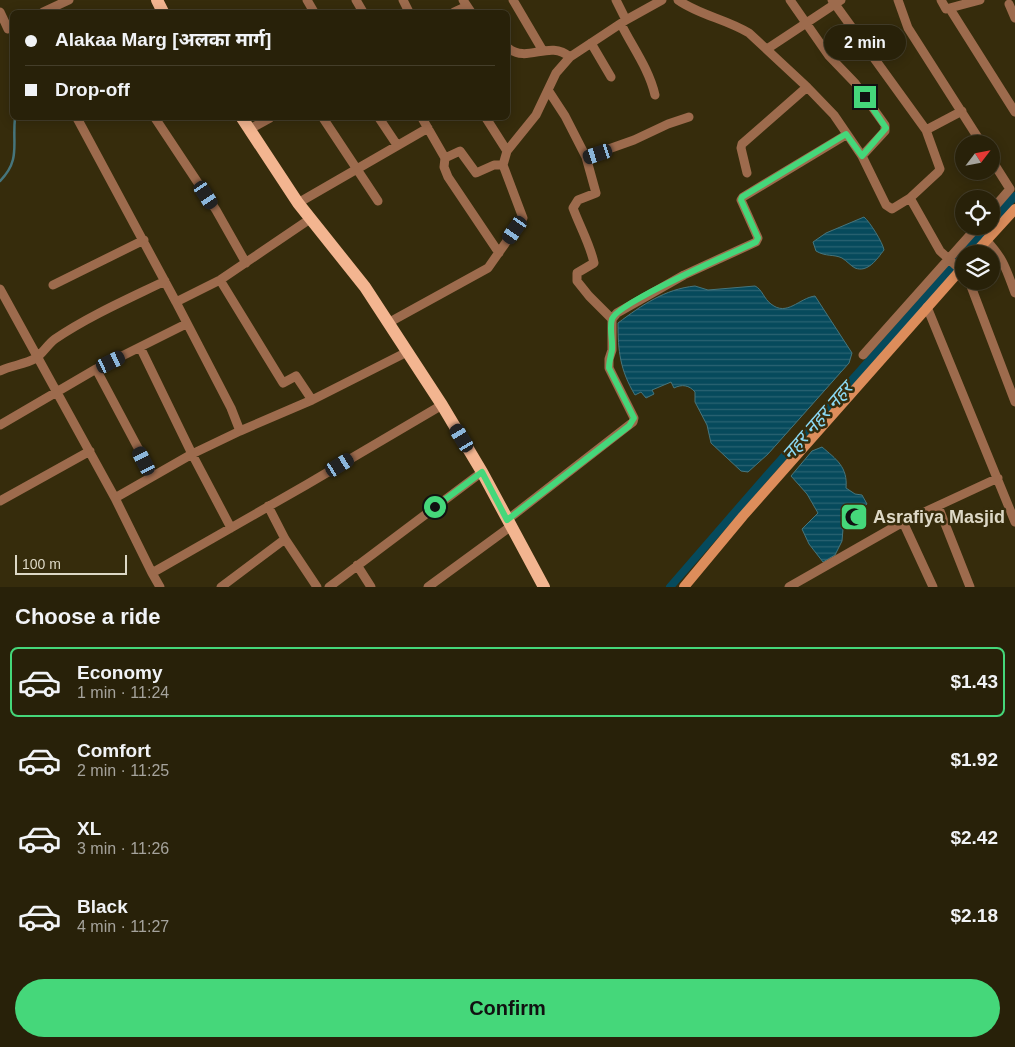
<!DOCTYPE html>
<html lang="en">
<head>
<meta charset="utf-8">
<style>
  :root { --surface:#282109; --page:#342e17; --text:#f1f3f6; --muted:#a5a39c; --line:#443e2a; --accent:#45d77a }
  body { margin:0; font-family:Arial,"Noto Sans Devanagari",sans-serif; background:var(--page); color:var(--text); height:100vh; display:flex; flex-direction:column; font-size:19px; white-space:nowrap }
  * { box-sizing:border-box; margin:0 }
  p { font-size:16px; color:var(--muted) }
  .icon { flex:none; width:28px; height:28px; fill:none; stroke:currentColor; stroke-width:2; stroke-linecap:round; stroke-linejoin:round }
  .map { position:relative; height:587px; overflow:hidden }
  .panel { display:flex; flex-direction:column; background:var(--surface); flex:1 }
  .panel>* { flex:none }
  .guide { position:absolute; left:10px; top:10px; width:500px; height:110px; border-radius:8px; box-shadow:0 2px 12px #0003,0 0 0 1px var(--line); display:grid; align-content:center; height:110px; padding:0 15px; background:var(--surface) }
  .needle { width:32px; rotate:58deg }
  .buttons { position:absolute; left:955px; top:135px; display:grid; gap:10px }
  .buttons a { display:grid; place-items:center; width:45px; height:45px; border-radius:50%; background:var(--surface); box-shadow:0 2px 12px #0003,0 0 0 1px var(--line); font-size:25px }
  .scale { position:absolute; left:15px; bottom:12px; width:112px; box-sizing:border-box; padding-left:5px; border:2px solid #ddd8c6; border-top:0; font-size:14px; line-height:18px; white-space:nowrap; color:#ddd8c6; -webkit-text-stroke:4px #362c0c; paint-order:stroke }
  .end { position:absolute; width:22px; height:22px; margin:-11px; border:6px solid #45d77a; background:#111; box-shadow:0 0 0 2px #111 }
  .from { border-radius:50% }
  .bubble { position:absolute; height:35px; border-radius:18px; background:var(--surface); box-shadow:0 2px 12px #0003,0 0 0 1px var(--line); font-size:16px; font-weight:700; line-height:35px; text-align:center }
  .car { position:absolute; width:15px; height:30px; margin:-15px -8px; border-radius:6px; box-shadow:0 0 4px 1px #0007; background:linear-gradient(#222 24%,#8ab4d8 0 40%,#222 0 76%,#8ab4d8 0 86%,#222 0) }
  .guide b { display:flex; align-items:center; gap:18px; height:48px; font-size:19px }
  .guide b+b { border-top:1px solid var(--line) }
  .guide i { width:12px; height:12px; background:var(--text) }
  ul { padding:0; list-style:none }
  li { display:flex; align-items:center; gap:15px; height:70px; margin:0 10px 8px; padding:0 5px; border:2px solid transparent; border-radius:8px }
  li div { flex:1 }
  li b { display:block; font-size:19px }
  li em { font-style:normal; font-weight:700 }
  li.active { border-color:var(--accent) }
  li>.icon { width:45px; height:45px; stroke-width:1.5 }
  h2 { padding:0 15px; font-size:22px; line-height:60px }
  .action { display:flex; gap:10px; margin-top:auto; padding:10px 15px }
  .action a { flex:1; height:58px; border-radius:30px; background:var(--accent); color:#111; font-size:20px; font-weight:700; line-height:58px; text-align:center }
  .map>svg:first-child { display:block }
</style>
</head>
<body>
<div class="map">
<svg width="1015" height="587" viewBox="0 0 1015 587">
  <defs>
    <pattern id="water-rules" width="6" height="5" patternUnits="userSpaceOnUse" patternTransform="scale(1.25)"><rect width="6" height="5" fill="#064a5c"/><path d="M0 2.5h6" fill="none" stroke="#2a6372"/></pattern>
  </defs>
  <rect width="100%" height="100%" fill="#362c0c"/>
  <path fill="url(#water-rules)" stroke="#46757c" d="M 864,217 C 870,222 883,243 884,250 C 877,259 868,273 855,268 C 851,266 847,261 842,258 C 834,254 826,257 816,251 L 813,242 L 826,233 Z
    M 695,286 L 708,290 L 755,286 C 762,289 764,299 771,304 C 787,317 799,298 815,296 L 852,353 L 849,363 L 768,454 L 748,472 L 741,471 L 711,443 L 707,425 L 695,402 L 695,392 C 689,385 682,384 674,388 L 671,382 L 652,390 L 654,394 L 646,398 L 641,392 L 635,395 C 620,370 618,351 618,323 C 642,305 665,289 695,286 Z
    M 822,447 C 836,459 848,467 846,488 L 855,494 L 862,495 L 867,504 L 849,519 L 843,529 L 842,541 L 835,555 L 823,562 L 809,544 L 802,529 L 818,513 L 807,494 L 791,476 L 812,451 Z"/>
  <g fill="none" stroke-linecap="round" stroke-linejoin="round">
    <path stroke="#46757c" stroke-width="2.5" d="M 0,181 C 21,160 12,144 15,118"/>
    <path stroke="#064a5c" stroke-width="8" d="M 991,223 L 1015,196
      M 964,254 L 988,226
      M 670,587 L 762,481 L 964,254"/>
    <path stroke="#9d6b4d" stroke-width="9" d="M 307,0 L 314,12
      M 356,0 L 363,12
      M 403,0 L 409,12
      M 463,0 L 471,12
      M 513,0 L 543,51
      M 616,0 L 626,20
      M 678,0 C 699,15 726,19 749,33 L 807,87 L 834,115 L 862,156 L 886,205 L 892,209 L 910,198 L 940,251 L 964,273
      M 790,0 L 829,56 L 855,83 L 885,125 L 885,131 L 862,156
      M 832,0 L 926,130 L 940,169 L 938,172 L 910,198
      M 898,0 L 908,28 L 982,144
      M 941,0 L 946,9 L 980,0
      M 1009,4 L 1015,18
      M 950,9 L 1015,112
      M 0,12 L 8,29
      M 43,12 L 69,0
      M 454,12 L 467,6
      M 621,24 C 633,48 649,69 655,95
      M 591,43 L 611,77
      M 508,48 C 528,64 549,39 570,57
      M 767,49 L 841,0
      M 548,90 L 565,116 L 586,157 L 634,140 L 668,124 L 689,117
      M 77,118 L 176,302
      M 155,118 L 216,210 L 246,263
      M 323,118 L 378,201
      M 379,118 L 397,145
      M 422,118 L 445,158 L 444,167 L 448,177 L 499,253
      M 486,118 L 507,151
      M 250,129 L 270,118
      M 926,130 L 962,111
      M 586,157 L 596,193 L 578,200 L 573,208 C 580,227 590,244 594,263 L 577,273 L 577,281 L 589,296 L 612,319
      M 445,158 L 460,151 L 476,173 L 494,165 L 503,165
      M 991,159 L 1010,189 L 991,211
      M 747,173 L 741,148 L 742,144 L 807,87
      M 298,203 L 428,128
      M 986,240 C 1004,259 1006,269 1015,293
      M 220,280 L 283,383 L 296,376 L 312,400
      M 969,281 L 1015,402
      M 53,285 L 144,240
      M 0,289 L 115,498 L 152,573 L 160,587
      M 927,307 L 1015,522
      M 388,323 L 488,268 L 523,218 L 503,165 L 507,151 L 536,115 L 556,73 L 570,57 L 626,20 L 662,0
      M 140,347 L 192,454 L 231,528
      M 863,355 L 978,226
      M 96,369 L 153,476
      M 0,371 C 12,365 24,365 36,358 C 43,353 48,344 55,339 C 89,316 128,299 165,281
      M 0,425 L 96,369 L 186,324
      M 240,431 L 231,408 L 176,302 L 220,280 L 310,219
      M 115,498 L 192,454 L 240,431 L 312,400 L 407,352
      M 0,501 L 90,451
      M 268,506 L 285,539 L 317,587
      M 938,506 L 970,587
      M 507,520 L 633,422 L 634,418 L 609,368 L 609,359 L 612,350 L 612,319 L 617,313 L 684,275 L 756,242 L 758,238 L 741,200 L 743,197 L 846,135
      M 903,522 L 933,587
      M 357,565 L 371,587
      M 152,573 L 306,485 L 442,405
      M 221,587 L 285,539
      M 329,587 L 482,472
      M 428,587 L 510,527
      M 789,587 L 903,522 L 998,478"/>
    <path stroke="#dd8d5b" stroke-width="10" d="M 974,254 L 1015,209
      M 684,587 L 743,516 L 964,266"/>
    <path stroke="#f3b590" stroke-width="12" d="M 157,0 L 163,12
      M 242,118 L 298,203 L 365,287 L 442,405 L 482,472 L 544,587"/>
  </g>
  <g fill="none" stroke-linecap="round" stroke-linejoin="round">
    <path stroke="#45d77a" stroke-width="6" d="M 435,507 L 482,472 L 507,520 L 629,426 L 634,418 L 609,368 C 609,361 611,356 612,350 C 613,340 609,328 612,319 C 618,302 735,252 756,242 L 758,238 L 741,200 L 742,197 L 846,134 L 862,156 L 886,128 L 865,97"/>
  </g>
  <defs>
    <g id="mosque-square" transform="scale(1.4375)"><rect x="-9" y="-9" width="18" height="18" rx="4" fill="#45d77a" stroke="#362c0c"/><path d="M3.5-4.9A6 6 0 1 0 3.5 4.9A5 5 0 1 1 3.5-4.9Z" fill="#111"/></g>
  </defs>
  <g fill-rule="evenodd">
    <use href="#mosque-square" x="854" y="517"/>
  </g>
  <g text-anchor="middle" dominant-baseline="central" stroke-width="5" stroke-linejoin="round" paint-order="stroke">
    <g font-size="18" font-weight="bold" fill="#ddd8c6" stroke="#362c0c" text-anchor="start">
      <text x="873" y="517">Asrafiya Masjid</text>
    </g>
    <g font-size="19" font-style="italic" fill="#8bd9f4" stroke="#362c0c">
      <text transform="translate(817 421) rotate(-49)">नहर नहर नहर</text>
    </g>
  </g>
</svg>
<div class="buttons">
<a><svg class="needle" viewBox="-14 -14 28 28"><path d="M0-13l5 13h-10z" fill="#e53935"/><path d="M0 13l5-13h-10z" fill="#a5a39c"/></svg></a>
<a><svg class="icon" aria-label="locate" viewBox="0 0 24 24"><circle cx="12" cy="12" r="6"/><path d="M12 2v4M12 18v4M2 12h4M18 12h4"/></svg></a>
<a><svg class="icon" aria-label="layers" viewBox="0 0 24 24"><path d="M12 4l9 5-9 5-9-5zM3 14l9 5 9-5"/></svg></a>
</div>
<div class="scale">100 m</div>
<i class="end from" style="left:435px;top:507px"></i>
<i class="end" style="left:865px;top:97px"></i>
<div class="bubble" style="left:824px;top:25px;width:82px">2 min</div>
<i class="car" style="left:598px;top:154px;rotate:252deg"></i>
<i class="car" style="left:206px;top:195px;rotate:147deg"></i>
<i class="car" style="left:515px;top:230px;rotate:215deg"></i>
<i class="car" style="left:111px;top:362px;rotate:64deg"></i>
<i class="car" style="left:462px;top:438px;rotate:329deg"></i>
<i class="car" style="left:144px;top:461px;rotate:333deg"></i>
<i class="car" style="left:340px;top:465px;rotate:59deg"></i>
<div class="guide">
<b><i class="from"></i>Alakaa Marg [अलका मार्ग]</b>
<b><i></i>Drop-off</b>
</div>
</div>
<section class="panel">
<h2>Choose a ride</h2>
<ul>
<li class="active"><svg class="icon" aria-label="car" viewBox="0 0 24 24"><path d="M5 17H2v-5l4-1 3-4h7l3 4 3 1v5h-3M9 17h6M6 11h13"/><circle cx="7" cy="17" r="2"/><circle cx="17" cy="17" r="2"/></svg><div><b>Economy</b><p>1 min · 11:24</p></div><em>$1.43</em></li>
<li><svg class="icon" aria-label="car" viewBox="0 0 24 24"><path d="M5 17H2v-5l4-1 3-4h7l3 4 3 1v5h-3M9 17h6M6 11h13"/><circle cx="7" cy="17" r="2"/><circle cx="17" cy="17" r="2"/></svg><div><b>Comfort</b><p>2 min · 11:25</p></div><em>$1.92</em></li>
<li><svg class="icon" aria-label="car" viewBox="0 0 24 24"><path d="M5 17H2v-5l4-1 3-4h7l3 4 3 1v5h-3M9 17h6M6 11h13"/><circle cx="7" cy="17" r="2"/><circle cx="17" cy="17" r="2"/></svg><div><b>XL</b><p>3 min · 11:26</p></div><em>$2.42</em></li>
<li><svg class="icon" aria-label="car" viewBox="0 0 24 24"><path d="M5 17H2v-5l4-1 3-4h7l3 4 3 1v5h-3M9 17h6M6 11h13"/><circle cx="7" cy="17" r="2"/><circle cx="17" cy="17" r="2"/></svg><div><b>Black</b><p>4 min · 11:27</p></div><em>$2.18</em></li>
</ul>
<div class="action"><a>Confirm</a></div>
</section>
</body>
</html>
